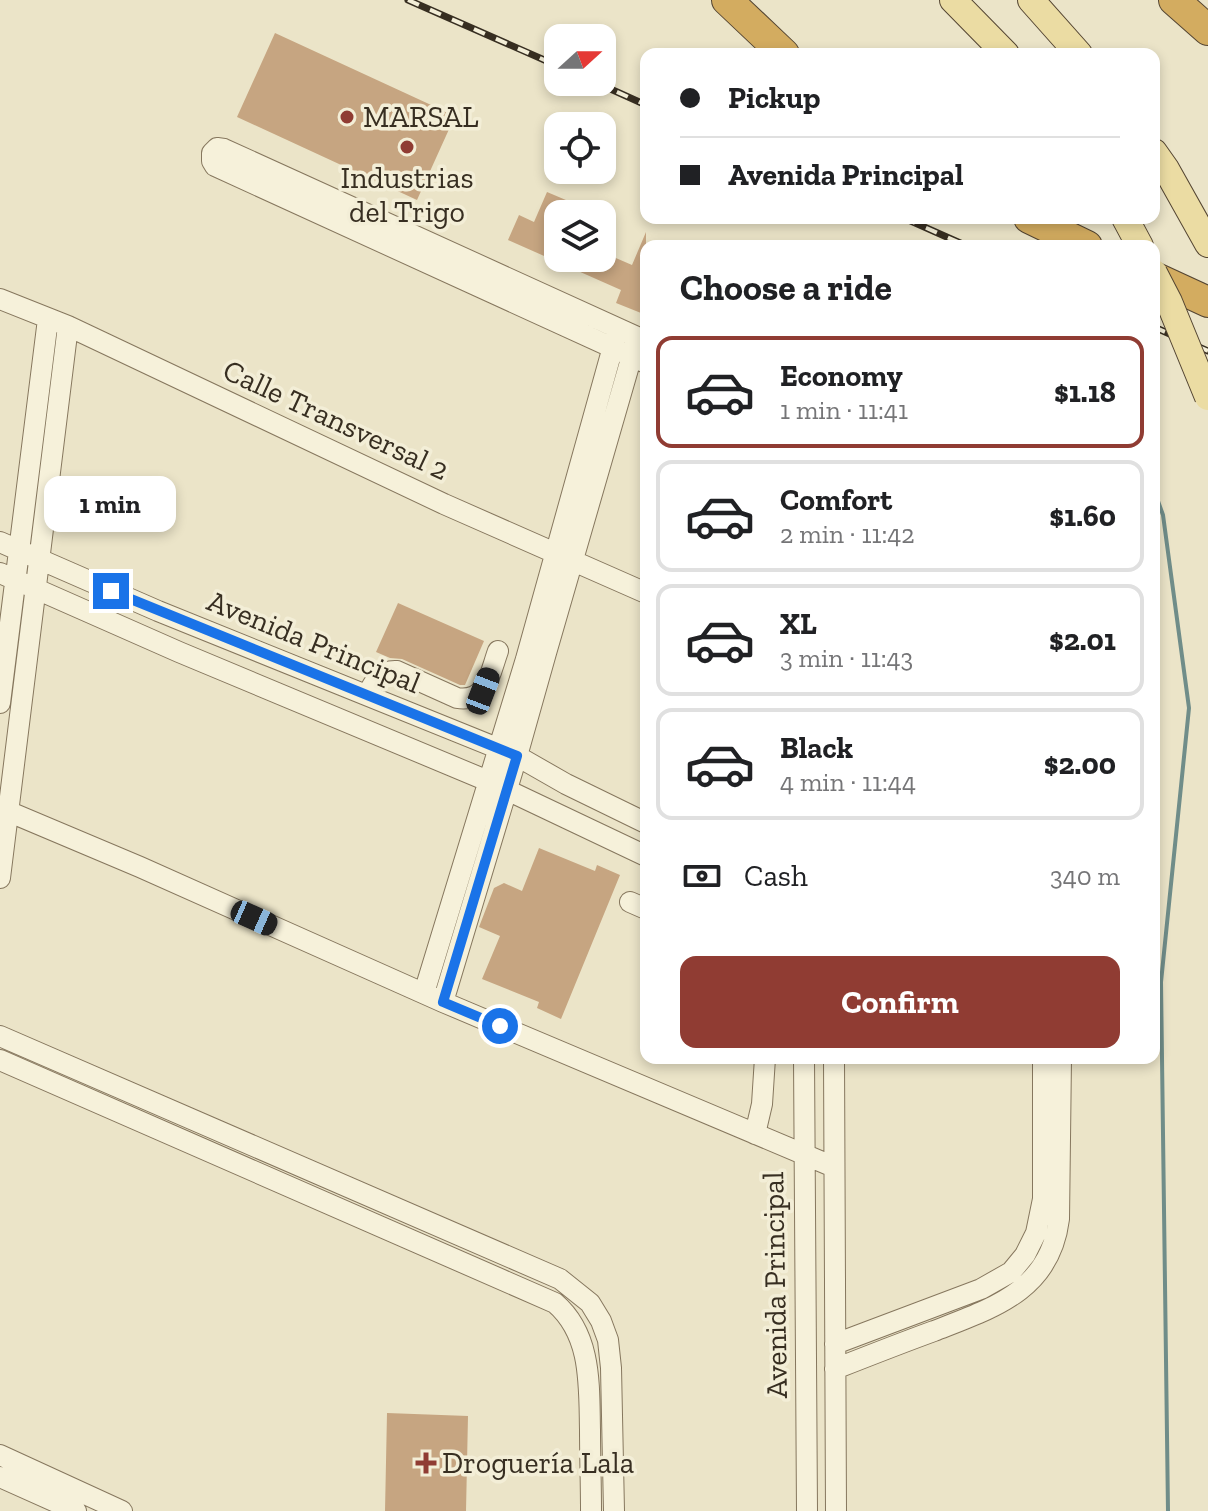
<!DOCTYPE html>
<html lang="en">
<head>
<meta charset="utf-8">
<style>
  :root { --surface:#fff; --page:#f6f6f6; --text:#202124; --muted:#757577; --line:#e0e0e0; --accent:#903c33 }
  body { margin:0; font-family:"Zilla Slab",serif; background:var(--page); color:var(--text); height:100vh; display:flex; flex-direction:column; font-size:30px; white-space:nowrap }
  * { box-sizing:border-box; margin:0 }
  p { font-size:26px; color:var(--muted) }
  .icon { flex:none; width:44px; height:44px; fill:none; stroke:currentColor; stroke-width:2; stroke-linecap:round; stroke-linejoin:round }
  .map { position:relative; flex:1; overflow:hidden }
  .sheet { position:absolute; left:640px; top:240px; width:520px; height:824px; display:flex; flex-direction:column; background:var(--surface); border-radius:16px; box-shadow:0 4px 12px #0003 }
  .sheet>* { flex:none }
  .guide { position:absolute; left:640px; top:48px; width:520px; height:176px; border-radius:16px; box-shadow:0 4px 12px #0003; display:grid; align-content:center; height:176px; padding:0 40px; background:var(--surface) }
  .needle { width:52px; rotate:69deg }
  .controls { position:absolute; left:544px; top:24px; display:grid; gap:16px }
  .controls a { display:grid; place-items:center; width:72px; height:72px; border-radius:16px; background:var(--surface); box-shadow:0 4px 12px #0003; font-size:40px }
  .end { position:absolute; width:36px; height:36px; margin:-18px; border:10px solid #1a73e8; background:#fff; box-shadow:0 0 0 4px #fff }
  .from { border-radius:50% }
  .bubble { position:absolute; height:56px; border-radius:16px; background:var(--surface); box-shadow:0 4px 12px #0003; font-size:26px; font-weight:800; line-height:56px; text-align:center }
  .car { position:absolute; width:24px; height:48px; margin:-24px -12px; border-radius:10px; box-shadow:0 0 6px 2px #0007; background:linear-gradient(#222 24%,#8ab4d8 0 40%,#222 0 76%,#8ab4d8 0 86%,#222 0) }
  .guide b { display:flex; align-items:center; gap:28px; height:76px; font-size:30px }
  .guide b+b { border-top:2px solid var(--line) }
  .guide i { width:20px; height:20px; background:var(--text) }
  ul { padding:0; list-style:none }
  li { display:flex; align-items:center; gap:24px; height:112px; margin:0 16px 12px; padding:0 24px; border:4px solid var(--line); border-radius:16px }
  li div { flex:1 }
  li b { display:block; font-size:30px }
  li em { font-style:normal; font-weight:800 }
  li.selected { border-color:var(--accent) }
  li>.icon { width:72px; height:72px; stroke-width:1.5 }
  h2 { padding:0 40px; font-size:36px; line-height:96px }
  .pay { display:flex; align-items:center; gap:20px; height:88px; padding:0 40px; font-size:30px }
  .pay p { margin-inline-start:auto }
  .button { display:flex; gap:16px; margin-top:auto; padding:16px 40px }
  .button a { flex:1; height:92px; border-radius:16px; background:var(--accent); color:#fff; font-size:32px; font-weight:800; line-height:92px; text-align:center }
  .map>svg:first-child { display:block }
</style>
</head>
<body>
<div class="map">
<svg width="1208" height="1511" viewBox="0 0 1208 1511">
  <rect width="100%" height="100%" fill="#ebe4c8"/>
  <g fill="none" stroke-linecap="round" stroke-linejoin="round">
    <path stroke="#708d89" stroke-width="4" d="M 1154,490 L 1163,515 L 1189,708 L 1161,982 L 1168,1511"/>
  </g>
  <path fill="#c6a581" d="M 275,33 L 455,116 L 417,200 L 237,117 Z
    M 547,192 L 599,214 L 558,214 L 558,258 L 602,258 L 602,252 L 632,265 L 646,232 L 646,315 L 616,303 L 621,290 L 508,240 L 519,215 L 534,222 Z
    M 398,603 L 484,641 L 465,685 L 460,685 L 402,659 L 390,658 L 376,652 Z
    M 539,848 L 595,871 L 597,865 L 620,875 L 561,1019 L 537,1008 L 539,1002 L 482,979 L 500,936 L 479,927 L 494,888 L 504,883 L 522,891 Z
    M 387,1413 L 468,1416 L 466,1511 L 385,1511 Z"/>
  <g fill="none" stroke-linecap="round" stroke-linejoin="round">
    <g stroke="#86775e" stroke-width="22">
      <path id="minor" d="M 0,299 L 68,326 L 444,504 L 646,593
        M 646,341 L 224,149 L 217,148 L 212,153 L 212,161 L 215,166 L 646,363
        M 0,542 L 158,611 L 517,756 L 566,784 L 646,823
        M 0,573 L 179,652 L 488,781 L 646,856
        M 367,695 C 375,681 379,670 397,671 L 457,698 C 487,703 490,673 498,651
        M 0,703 L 48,319
        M 0,808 L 140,867 L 443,1002 L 834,1167
        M 0,878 L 68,326
        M 630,902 L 646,909
        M 424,993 L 526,659 L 616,336
        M 443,1002 L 517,756 L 546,653 L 635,345
        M 0,1036 L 560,1279 L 590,1303 L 601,1321 L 608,1340 L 611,1368 L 614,1511
        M 804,1058 L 807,1511
        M 834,1058 L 836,1511
        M 0,1060 L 555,1303 C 592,1335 589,1385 590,1430 C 590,1457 591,1484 591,1511
        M 755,1134 L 762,1104 L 765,1058
        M 835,1344 L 981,1289 L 1011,1272 L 1025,1255 L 1036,1233 L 1043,1199 L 1043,1058
        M 835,1369 C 868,1356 901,1343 934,1331 C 993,1308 1050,1291 1059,1219 L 1061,1058
        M 0,1455 L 122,1511
        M 0,1477 L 76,1511"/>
    </g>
    <g stroke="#544532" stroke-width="28">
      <path id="major" d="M 953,0 L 1006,54
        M 1031,0 L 1079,54
        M 1154,152 L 1166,169 L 1208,244
        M 1125,218 L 1140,246"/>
    </g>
    <g stroke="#544532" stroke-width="32">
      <path id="highway" d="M 727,0 L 784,54
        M 1174,0 L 1208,30
        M 1029,218 L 1087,246
        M 1154,277 L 1208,302"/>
    </g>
    <use href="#minor" stroke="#f6f1da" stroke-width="20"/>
    <use href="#major" stroke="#ebdca3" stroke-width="26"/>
    <use href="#highway" stroke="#d3ac60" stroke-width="30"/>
    <g stroke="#372e21" stroke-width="7">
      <path id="rail" d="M 408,0 L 558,66
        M 595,82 L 646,105
        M 904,218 L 967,246
        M 1154,327 L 1208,351"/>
    </g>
    <use href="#rail" stroke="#f3eed7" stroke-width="4" stroke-dasharray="12" stroke-linecap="butt"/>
    <g stroke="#544532" stroke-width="28" stroke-linecap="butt">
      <path id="major-bridge" d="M 1154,273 L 1169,302 L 1208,397"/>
    </g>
    <use href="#major-bridge" stroke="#ebdca3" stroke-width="26"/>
  </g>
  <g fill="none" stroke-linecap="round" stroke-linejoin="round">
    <path stroke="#1a73e8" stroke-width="10" d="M 111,591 L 517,756 L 443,1002 L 500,1026"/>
  </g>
  <g fill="#903c33" stroke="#f3eed7" stroke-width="3">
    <circle cx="347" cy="117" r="8"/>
    <circle cx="407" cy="147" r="8"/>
    <path d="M422 1451h8v8h8v8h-8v8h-8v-8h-8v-8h8z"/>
  </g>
  <g text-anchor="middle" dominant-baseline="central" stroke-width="7" stroke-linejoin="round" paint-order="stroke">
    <g font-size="30" fill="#372e21" stroke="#f3eed7" text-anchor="start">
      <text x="363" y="117">MARSAL</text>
      <text x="407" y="178" text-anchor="middle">Industrias<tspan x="407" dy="34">del Trigo</tspan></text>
      <text x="442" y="1463">Droguería Lala</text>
    </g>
    <g font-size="30" fill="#372e21" stroke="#f3eed7">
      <text transform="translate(336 420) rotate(25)">Calle Transversal 2</text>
      <text transform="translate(314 642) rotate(22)">Avenida Principal</text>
      <text transform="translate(775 1285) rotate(-91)">Avenida Principal</text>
    </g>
  </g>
</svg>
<div class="controls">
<a><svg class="needle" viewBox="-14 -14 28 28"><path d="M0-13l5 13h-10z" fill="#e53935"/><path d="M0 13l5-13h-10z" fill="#757577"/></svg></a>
<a><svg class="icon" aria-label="locate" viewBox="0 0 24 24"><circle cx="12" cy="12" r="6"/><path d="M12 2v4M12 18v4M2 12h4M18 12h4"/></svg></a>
<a><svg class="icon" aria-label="layers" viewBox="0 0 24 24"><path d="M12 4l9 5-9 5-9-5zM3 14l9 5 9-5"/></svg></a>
</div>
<i class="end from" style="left:500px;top:1026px"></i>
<i class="end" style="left:111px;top:591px"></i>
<div class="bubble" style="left:44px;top:476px;width:132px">1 min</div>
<i class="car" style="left:483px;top:691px;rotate:21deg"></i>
<i class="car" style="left:254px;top:918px;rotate:114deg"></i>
<div class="guide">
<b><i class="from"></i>Pickup</b>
<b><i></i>Avenida Principal</b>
</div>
<section class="sheet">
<h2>Choose a ride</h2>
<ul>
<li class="selected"><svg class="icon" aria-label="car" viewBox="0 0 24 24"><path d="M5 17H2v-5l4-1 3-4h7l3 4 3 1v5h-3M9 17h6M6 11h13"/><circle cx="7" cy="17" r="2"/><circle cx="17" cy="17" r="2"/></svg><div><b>Economy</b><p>1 min · 11:41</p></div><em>$1.18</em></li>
<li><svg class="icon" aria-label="car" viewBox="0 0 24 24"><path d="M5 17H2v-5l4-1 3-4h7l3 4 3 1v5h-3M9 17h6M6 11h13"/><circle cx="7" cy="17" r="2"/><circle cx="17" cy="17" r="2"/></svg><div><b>Comfort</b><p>2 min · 11:42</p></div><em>$1.60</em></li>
<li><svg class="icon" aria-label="car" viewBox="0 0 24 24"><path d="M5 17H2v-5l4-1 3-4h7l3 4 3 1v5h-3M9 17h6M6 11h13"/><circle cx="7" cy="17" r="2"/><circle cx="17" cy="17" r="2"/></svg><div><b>XL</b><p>3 min · 11:43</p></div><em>$2.01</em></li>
<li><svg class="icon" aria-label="car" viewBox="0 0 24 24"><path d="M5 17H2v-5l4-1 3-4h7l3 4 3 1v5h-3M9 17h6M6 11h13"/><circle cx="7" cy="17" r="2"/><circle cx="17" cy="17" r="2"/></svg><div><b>Black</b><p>4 min · 11:44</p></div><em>$2.00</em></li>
</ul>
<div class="pay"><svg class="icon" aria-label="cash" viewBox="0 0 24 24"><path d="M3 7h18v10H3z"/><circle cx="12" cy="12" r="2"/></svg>Cash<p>340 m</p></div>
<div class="button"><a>Confirm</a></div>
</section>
</div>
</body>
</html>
